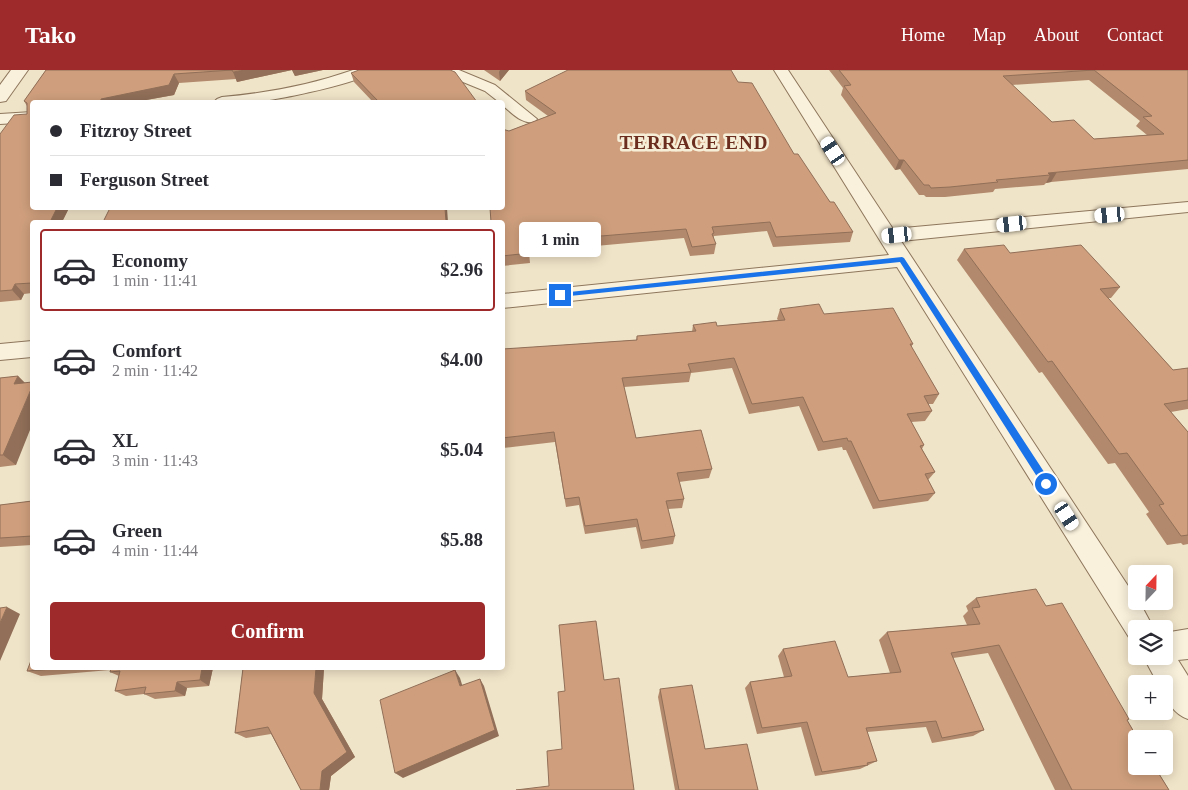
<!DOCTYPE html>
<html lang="en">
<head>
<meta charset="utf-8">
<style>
  :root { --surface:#fff; --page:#f2f2f3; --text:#2b2b33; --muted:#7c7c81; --line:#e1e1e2; --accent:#9e2a2b }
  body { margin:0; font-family:Georgia,serif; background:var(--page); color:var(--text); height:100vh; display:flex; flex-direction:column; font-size:19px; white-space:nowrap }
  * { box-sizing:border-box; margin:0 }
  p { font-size:16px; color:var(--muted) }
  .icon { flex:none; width:28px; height:28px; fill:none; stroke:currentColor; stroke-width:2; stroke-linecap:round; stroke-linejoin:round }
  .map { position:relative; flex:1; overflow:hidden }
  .details { position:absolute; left:30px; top:150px; width:475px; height:450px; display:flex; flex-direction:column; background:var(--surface); border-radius:5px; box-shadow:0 2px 12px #0003 }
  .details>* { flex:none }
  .top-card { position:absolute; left:30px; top:30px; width:475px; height:110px; border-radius:5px; box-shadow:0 2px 12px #0003; display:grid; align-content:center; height:110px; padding:0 20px; background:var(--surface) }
  .needle { width:32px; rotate:22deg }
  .tools { position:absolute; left:1128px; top:495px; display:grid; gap:10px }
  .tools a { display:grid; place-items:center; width:45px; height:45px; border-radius:5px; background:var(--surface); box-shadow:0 2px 12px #0003; font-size:25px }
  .end { position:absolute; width:22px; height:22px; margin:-11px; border:6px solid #1a73e8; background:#fff; box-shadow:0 0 0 2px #fff }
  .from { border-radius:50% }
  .bubble { position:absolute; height:35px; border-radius:5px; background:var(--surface); box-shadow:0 2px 12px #0003; font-size:16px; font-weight:600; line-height:35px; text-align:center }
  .car { position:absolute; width:15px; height:30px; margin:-15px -8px; border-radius:6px; box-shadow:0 0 4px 1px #0007; background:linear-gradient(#fff 24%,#345 0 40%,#fff 0 76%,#345 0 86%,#fff 0) }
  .top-card b { display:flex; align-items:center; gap:18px; height:48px; font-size:19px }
  .top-card b+b { border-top:1px solid var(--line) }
  .top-card i { width:12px; height:12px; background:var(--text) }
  ul { padding:9px 0 0; list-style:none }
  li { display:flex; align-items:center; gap:15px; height:82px; margin:0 10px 8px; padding:0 10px; border:2px solid transparent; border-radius:5px }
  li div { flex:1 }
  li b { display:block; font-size:19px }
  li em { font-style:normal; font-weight:600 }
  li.current { border-color:var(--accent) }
  li>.icon { width:45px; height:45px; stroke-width:1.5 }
  .button { display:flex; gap:10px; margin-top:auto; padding:10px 20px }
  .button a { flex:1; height:58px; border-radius:5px; background:var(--accent); color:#fff; font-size:20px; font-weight:600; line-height:58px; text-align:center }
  header { display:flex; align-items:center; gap:30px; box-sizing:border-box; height:70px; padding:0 25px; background:var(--accent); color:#fff }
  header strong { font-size:24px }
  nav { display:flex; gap:28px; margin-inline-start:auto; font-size:18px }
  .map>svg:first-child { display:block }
</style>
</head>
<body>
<header>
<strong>Tako</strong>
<nav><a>Home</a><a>Map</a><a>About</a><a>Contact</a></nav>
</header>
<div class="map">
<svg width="1188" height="720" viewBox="0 0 1188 720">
  <rect width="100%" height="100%" fill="#f0e4c8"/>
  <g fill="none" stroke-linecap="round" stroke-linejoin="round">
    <g stroke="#8d765c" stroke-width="2">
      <path id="minor" d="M 353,0 L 374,0 C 365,13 275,30 256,32 C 243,34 227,34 214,32 L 217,29 L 222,27 C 267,23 311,15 353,0 Z
        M 439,0 L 459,0 L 495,15 L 537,49 L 535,52 C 522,55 512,43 502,35 L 502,32 L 499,32 L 485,21 L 441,3 Z
        M 774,0 L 788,0 L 893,159 L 1188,132 L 1188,142 L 901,171 L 1136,528 L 1136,531 L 1139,531 L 1154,559 L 1136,559 L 1136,572 L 1130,569 L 897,197 L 502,238 L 502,224 L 889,185 Z
        M 32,42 L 32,52 L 0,54 L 0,44 Z
        M 32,271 L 32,287 L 0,290 L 0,274 Z
        M 1188,559 L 1188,589 L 1178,590 L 1188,606 L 1188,649 C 1174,644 1164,630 1164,614 L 1158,614 L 1143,586 L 1164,586 L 1164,563 Z"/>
    </g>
    <g stroke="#8d765c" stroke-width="2">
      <path id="tertiary" d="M 11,0 L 28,0 L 6,31 L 0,32 L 0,15 Z"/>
    </g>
    <use href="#minor" fill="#faf1dc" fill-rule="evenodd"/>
    <use href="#tertiary" fill="#faf1dc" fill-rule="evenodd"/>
  </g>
  <path fill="#b2896c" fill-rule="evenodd" d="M 46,0 L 323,0 L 295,6 L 292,0 L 237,12 L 236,9 L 179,13 L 174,25 L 135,32 L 32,32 L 32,138 L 69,138 L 62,152 L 32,152 L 32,223 L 24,224 L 21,230 L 0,232 L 0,64 L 27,44 L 27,36 L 24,31 Z
    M 484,0 L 509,0 L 500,11 Z
    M 829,0 L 1188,0 L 1188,99 L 1051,112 L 1046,113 L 1044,115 L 995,119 L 993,122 L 945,127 L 926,127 L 924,125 L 919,125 L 900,99 L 895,100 L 841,25 L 843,18 ZM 1089,10 L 1140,51 L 1136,56 L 1147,65 L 1094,69 L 1052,52 L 1012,15 Z
    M 351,3 L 477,32 L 373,32 L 354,12 Z
    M 738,12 L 794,84 L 853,162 L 850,172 L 773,177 L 767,161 L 714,166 L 713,169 L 716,174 L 714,184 L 690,186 L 684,168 L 529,182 L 530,193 L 502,196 L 502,152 L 509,61 L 548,46 L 526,30 L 525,21 Z
    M 964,179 L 1010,183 L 1120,217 L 1111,228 L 1108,228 L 1173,300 L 1188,298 L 1188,339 L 1171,342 L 1188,362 L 1188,474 L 1183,475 L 1181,473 L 1167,475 L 1146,444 L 1149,442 L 1115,393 L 1108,394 L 1042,302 L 1039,303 L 957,190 Z
    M 780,239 L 824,244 L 913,274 L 911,277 L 939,324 L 933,334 L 928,334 L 932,341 L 925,351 L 911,352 L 924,375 L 922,379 L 935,402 L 928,410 L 935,423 L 928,431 L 873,439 L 846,380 L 843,380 L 842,377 L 818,381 L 799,336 L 749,344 L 732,298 L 691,303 L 689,312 L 624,317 L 636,368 L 712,399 L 709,408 L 679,412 L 684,429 L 682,438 L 668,439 L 675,466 L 673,474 L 641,479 L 636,457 L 585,464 L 579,435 L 566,437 L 555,372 L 503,378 L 503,418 L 502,418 L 502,269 L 504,279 L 636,270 L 637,266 L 692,262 L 693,255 L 717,256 L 778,250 L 777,249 Z
    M 18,306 L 25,313 L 16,395 L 0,397 L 0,308 Z
    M 32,431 L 32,475 L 0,477 L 0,435 Z
    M 976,528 L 1046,536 L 1127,650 L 1169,720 L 1055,720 L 988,583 L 953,588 L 984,660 L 973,666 L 932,673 L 926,657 L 867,662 L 877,691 L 860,699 L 815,706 L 801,657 L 757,664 L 745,618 L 750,612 L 784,607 L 778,586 L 783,579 L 848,607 L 890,603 L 879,570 L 887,562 L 967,555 L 963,546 L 968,541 L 966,536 Z
    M 32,598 L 213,598 L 209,616 L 187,618 L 185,626 L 155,629 L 144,624 L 126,626 L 115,621 L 119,606 L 110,602 L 110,600 L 41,606 L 27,601 Z
    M 243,598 L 324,598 L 322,629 L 355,687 L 331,706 L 329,720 L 301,720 L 271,664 L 246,668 L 235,663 Z
    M 660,619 L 705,679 L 758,720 L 675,720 L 658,627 Z"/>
  <path fill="#916f58" d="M 245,0 L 323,0 L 295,6 L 292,0 L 237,12 L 233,2 Z
    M 500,0 L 509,0 L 500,11 L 499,2 Z
    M 174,4 L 179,13 L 174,25 L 135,32 L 101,32 L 101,29 Z
    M 899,90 L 904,90 L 900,99 L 895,100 Z
    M 1057,102 L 1051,112 L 1046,113 L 1050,105 L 1048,103 Z
    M 57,138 L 69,138 L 62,152 L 50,152 Z
    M 445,138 L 447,138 L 448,152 L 446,152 Z
    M 15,214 L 24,224 L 21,230 L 12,220 Z
    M 18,306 L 29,317 L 14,314 Z
    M 32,317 L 32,355 L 16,395 L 3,385 Z
    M 502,374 L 503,378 L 503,418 L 502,414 Z
    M 7,537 L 20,544 L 0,591 L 0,553 Z
    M 202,598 L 213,598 L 209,616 L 200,610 Z
    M 316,598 L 324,598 L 322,629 L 355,687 L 331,706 L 329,720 L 320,720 L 322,701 L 314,623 Z
    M 455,600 L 460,608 L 465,624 L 460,616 Z
    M 480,609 L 484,616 L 499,666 L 403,708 L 395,703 Z
    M 177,612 L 187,618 L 185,626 L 175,621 Z"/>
  <path fill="#cf9f7d" stroke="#916f58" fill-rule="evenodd" d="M 46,0 L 245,0 L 233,2 L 232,0 L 174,4 L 169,15 L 101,29 L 101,32 L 32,32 L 32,138 L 57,138 L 50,152 L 32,152 L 32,213 L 15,214 L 12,220 L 0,221 L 0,64 L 14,45 L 27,44 L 27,33 L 24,31 Z
    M 359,0 L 450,0 L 455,2 L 477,32 L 379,32 L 351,3 Z
    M 568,0 L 731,0 L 738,12 L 752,13 L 794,84 L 798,84 L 830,132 L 834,132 L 853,162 L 776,167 L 770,152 L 712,157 L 714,163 L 712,164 L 716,174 L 692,177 L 686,159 L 528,172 L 530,183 L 502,186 L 502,152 L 491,152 L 490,138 L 502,138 L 502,59 L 509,61 L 556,43 L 525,21 Z
    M 839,0 L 1188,0 L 1188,90 L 1048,103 L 1050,105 L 996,110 L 998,112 L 950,117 L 931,118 L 929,115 L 924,115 L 904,90 L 899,90 L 844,16 L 851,15 ZM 1094,0 L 1152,46 L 1143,47 L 1164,64 L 1094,69 L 1074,50 L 1052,52 L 1003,6 Z
    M 110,138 L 445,138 L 446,152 L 103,152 Z
    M 1004,175 L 1010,183 L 1081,175 L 1120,217 L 1100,219 L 1173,300 L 1188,298 L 1188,330 L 1164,334 L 1188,362 L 1188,465 L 1181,466 L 1159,435 L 1164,434 L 1127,383 L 1119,384 L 1052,291 L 1048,292 L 964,179 Z
    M 819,234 L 824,244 L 893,238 L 913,274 L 910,274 L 939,324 L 924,326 L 932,341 L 907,344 L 924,375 L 920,376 L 935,402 L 925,404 L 935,423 L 879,431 L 851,371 L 848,371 L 847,368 L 823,372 L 803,327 L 752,334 L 734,288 L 688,294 L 691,302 L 622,308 L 636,368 L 701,360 L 712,399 L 677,403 L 684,429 L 666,431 L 675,466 L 642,471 L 637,449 L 585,456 L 579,427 L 565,429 L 554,362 L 502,368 L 502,276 L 503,279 L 637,270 L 637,266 L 696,261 L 693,255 L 716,252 L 717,256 L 785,250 L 780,239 Z
    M 18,306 L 14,314 L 32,312 L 32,317 L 3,385 L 0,385 L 0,308 Z
    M 32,431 L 32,466 L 0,468 L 0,435 Z
    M 1036,519 L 1046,536 L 1062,533 L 1129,649 L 1127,650 L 1138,669 L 1136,669 L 1136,696 L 1154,696 L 1169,720 L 1072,720 L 999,575 L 951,583 L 984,660 L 942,668 L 936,651 L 866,658 L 877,691 L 867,693 L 868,695 L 822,702 L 807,652 L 762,658 L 750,612 L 792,606 L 783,579 L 835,571 L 848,607 L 901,602 L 887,562 L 980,554 L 972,538 L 980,537 L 976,528 Z
    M 7,537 L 0,553 L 0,538 Z
    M 596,551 L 604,610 L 619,608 L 634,720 L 516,720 L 549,716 L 547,681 L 562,679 L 558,622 L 565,621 L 559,555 Z
    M 32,588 L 32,598 L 66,598 L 27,601 Z
    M 111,598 L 202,598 L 200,610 L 177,612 L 175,621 L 144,624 L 146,617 L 115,621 L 120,601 L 110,602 Z
    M 243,598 L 316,598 L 314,623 L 347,682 L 322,701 L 320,720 L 301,720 L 268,657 L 235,663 Z
    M 455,600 L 460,616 L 480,609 L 495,660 L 395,703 L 380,630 Z
    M 692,615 L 705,679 L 747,674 L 758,720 L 679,720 L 660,619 Z"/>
  <path fill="#1a73e8" d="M 902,187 L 904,188 L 1050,411 L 1050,416 L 1043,416 L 900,192 L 560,227 L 557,225 L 560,223 Z"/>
  <g text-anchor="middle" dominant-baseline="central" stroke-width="5" stroke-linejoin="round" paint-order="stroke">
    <g font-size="19" font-weight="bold" letter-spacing="1" fill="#6b2e1e" stroke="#f7eed8">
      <text x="694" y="72">TERRACE END</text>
    </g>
  </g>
</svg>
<div class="tools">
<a><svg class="needle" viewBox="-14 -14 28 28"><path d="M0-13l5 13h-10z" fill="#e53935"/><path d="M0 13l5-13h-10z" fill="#7c7c81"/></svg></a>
<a><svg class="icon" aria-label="layers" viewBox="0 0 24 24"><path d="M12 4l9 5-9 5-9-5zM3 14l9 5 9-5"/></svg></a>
<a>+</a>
<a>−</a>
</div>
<i class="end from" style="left:1046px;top:414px"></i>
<i class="end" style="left:560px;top:225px"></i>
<div class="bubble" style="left:519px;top:152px;width:82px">1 min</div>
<i class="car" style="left:833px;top:81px;rotate:327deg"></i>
<i class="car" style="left:1110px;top:145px;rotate:265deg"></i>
<i class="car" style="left:1012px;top:154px;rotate:264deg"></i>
<i class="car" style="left:897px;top:165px;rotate:264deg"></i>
<i class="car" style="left:1067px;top:446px;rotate:147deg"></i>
<div class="top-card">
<b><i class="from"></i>Fitzroy Street</b>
<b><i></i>Ferguson Street</b>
</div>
<section class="details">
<ul>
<li class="current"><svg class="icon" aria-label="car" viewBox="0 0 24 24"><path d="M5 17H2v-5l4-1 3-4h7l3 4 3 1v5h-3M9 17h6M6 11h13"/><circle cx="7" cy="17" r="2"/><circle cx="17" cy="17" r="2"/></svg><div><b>Economy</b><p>1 min · 11:41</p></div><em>$2.96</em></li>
<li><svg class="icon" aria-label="car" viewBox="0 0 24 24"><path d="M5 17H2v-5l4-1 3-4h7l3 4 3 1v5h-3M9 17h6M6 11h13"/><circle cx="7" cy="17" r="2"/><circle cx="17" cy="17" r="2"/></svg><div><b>Comfort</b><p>2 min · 11:42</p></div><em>$4.00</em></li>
<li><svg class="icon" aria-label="car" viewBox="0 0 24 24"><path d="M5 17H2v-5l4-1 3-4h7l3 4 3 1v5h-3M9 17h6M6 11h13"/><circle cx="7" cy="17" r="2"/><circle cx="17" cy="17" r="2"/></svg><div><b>XL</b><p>3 min · 11:43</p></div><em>$5.04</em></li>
<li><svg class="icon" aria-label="car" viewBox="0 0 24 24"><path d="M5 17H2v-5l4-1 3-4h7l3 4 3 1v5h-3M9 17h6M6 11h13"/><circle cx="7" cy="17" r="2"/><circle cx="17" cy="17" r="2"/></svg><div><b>Green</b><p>4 min · 11:44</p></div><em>$5.88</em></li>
</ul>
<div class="button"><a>Confirm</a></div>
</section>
</div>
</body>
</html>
